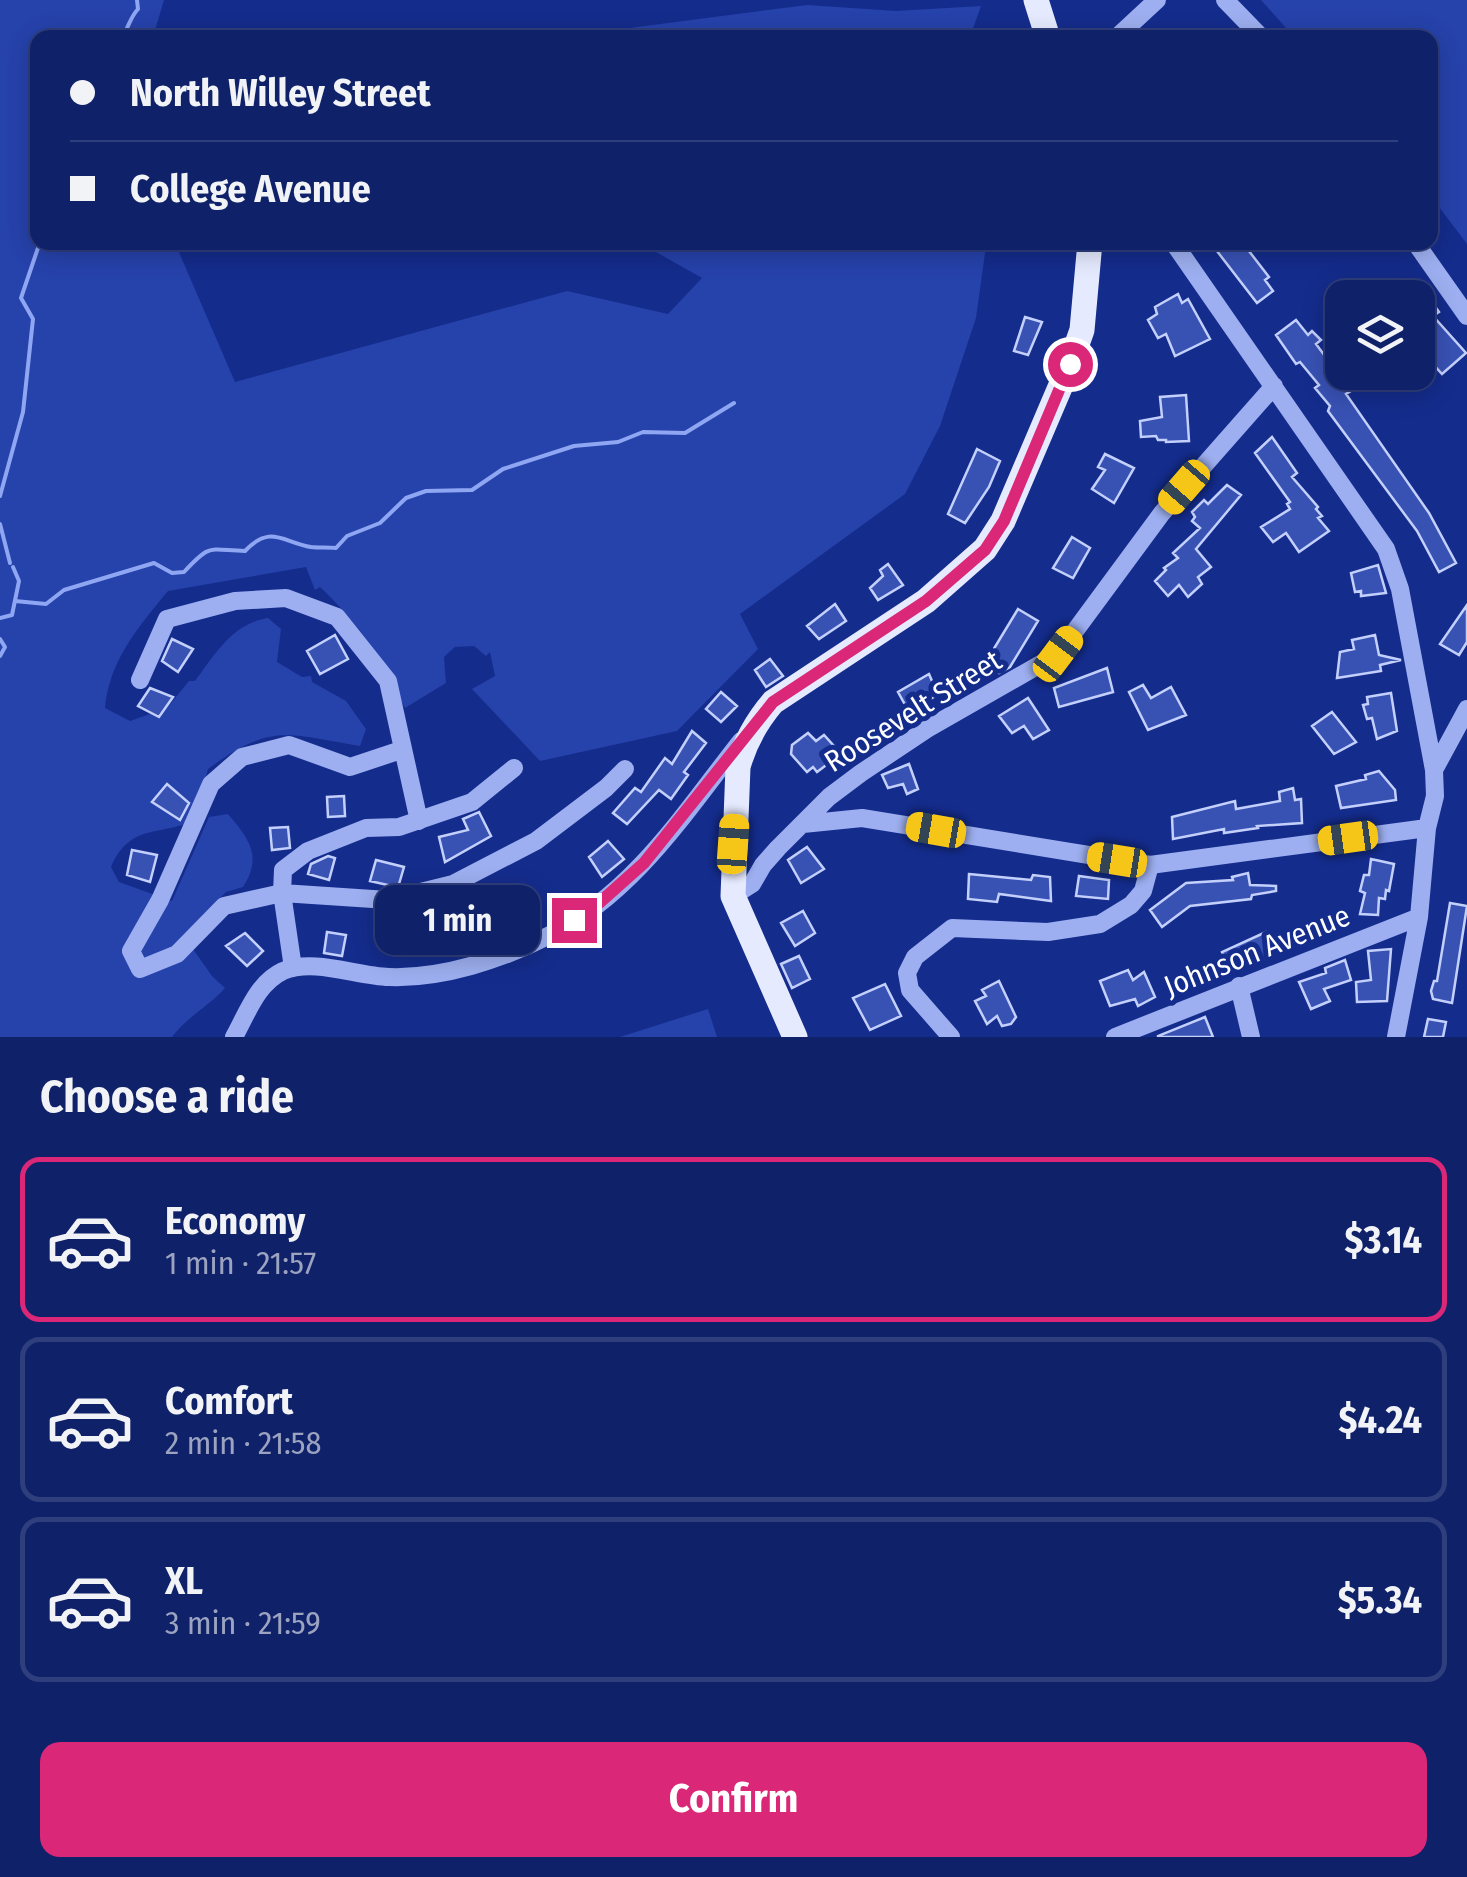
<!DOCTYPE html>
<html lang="en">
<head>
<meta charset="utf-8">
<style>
  :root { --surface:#0f2169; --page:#1d2e71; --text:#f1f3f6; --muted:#9ba3c0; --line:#2f3e7d; --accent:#db2777 }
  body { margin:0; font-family:"Fira Sans Condensed",sans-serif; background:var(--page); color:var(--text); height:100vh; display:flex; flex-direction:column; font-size:38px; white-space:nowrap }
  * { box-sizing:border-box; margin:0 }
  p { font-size:32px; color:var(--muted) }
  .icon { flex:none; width:55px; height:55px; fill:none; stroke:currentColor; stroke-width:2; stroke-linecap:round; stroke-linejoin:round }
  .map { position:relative; height:1037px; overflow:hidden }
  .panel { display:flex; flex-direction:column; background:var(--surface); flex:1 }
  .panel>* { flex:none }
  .banner { position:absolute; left:30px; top:30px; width:1408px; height:220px; border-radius:20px; box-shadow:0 5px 25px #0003,0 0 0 2px var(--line); display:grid; align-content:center; height:220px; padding:0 40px; background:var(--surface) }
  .fabs { position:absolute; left:1325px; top:280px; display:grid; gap:20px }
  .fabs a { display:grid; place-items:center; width:110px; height:110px; border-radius:20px; background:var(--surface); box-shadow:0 5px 25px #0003,0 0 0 2px var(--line); font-size:50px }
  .end { position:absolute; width:45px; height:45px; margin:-22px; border:12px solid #db2777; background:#fff; box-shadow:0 0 0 5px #fff }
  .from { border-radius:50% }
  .bubble { position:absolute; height:70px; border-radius:20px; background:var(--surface); box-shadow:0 5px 25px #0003,0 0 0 2px var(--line); font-size:32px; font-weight:700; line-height:70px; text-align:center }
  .car { position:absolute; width:30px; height:60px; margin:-30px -15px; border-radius:12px; box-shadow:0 0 8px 2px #0007; background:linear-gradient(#f5c518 24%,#345 0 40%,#f5c518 0 76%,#345 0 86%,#f5c518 0) }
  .banner b { display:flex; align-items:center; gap:35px; height:95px; font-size:38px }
  .banner b+b { border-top:2px solid var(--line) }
  .banner i { width:25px; height:25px; background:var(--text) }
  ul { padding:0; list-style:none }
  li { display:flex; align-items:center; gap:30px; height:165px; margin:0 20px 15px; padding:0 20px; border:5px solid var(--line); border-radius:20px }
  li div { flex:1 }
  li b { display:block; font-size:38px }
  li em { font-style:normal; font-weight:700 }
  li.selected { border-color:var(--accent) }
  li>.icon { width:90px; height:90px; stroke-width:1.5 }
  h2 { padding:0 40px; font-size:45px; line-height:120px }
  .action { display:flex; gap:20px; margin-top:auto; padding:20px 40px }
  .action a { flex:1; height:115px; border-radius:20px; background:var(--accent); color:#fff; font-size:40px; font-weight:700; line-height:115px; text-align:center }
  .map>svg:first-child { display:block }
</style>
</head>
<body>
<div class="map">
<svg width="1467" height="1037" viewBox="0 0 1467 1037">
  <rect width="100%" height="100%" fill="#142c8c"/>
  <path fill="#2642ab" d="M 0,0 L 164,0 L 153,37 L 38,38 L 38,242 L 175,243 L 235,382 L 567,291 L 668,314 L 702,278 L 640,243 L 906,242 L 911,250 L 986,246 L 976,318 L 940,426 L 905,494 L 740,614 L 758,649 L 677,731 L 540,761 L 472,689 L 495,676 L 490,652 L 486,656 L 474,646 L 455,647 L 444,657 L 446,683 L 405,708 C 381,663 358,622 320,587 L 315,590 L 306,567 L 168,591 C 139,626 109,661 105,708 L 130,721 L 167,708 L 189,681 L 195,681 C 216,653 232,624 268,618 L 281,629 L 277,662 L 302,677 L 311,676 L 312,682 L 346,701 L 366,729 L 360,746 C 288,734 271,722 208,769 L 194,821 C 157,836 130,824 111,867 L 119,882 L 172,901 L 209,817 L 228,814 C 249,839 263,856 243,887 L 226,892 L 183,935 L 212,976 L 225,988 C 209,1006 187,1017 172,1037 L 0,1037 Z
    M 1261,0 L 1467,0 L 1467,244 L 1430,195 L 1430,38 L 1294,37 Z
    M 807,5 L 896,11 L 981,6 L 971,34 L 937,38 L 621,37 L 622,29 Z
    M 708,1009 L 717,1037 L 620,1037 Z"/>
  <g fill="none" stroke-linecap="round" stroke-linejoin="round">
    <path stroke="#8fa6f3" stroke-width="4" d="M 121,38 C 129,28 129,19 138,9 L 137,0
      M 0,496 L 23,412 L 33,319 L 21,298 L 40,242
      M 0,524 L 10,563
      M 15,601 L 46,604 L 64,590 L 154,563 L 172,573 L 184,572 C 211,543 208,550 245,551 C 271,524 282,542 311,547 C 319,548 328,547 336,548 L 347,536 L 380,523 L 406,498 L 426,491 L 472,490 L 503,469 L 574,446 L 618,442 L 643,432 L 685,433 L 734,403
      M 0,618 L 12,615 L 19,581 L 13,567
      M 0,639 L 5,647 L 0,656"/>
  </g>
  <path fill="#3852b4" stroke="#c4d0fc" stroke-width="2.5" d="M 1210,242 L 1242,242 L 1269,277 L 1265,280 L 1273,291 L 1257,303 Z
    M 1418,283 L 1439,312 L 1433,316 L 1466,353 L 1442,374 L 1422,352 L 1432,343 L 1418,323 Z
    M 1178,294 L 1182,303 L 1188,299 L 1210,339 L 1175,356 L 1166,334 L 1158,338 L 1148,320 L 1157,314 L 1155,307 Z
    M 1025,317 L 1042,322 L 1028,355 L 1014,351 Z
    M 1296,320 L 1308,335 L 1312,331 L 1321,340 L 1316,344 L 1351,391 L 1346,394 L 1429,513 L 1456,563 L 1439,572 L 1417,531 L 1328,411 L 1330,406 L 1315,388 L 1319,385 L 1300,362 L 1296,364 L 1276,335 Z
    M 1186,395 L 1189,441 L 1166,442 L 1166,440 L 1158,440 L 1156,436 L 1141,437 L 1140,421 L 1162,417 L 1160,397 Z
    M 1272,437 L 1297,473 L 1292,477 L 1318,507 L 1316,509 L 1322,516 L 1318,518 L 1329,531 L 1299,552 L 1286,533 L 1273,542 L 1261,527 L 1290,509 L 1287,504 L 1290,502 L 1255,453 Z
    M 977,449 L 1000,461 L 989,487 L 965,523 L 948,514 Z
    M 1105,454 L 1134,468 L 1114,503 L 1092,489 L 1105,470 L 1098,467 Z
    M 1227,485 L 1241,495 L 1196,549 L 1211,567 L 1198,577 L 1202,584 L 1188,597 L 1179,585 L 1168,596 L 1155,581 L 1166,570 L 1164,568 L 1178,558 L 1173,553 L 1200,528 L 1192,521 L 1195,517 L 1192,512 L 1204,500 L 1208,504 Z
    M 1072,537 L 1090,548 L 1073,578 L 1053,568 Z
    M 888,564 L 903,585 L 878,600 L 870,588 L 883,576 L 880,570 Z
    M 1378,565 L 1386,593 L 1361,596 L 1361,591 L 1355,592 L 1351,573 Z
    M 835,604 L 846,621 L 819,639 L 807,626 Z
    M 1467,605 L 1467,642 L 1459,655 L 1440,644 Z
    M 1018,609 L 1038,621 L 1010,667 L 999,673 L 984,665 Z
    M 335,635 L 348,659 L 320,674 L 307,651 Z
    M 1375,635 L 1379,655 L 1401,660 L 1380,665 L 1381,671 L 1337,678 L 1340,652 L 1354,649 L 1352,640 Z
    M 172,639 L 193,649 L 178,672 L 162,661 Z
    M 770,659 L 783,676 L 766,687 L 755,670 Z
    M 1107,668 L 1113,692 L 1059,707 L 1054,688 Z
    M 929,674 L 938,695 L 908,710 L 898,692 Z
    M 1143,685 L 1151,698 L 1171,687 L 1186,715 L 1148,730 L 1129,692 Z
    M 150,688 L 173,697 L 159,717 L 138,706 Z
    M 721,692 L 737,706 L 721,722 L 706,709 Z
    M 1391,693 L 1397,731 L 1377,739 L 1372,718 L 1367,719 L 1363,705 L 1368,704 L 1367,697 Z
    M 1028,698 L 1049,730 L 1033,739 L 1024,726 L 1012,733 L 999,716 Z
    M 1332,712 L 1356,742 L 1334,754 L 1312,726 Z
    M 692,731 L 706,743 L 684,772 L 688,775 L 671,799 L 659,790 L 627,824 L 613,813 L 635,788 L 641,792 L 665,758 L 672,764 Z
    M 808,733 L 816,741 L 824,735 L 834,746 L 827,754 L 829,763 L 817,772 L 813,767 L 807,772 L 791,754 L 792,745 Z
    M 909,764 L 918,789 L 907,794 L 903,784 L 888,788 L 882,775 Z
    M 1379,771 L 1395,790 L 1396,800 L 1341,808 L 1336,786 L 1366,779 L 1365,775 Z
    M 167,784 L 189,803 L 180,820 L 152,802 Z
    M 1293,788 L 1295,800 L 1301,799 L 1302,823 L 1257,826 L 1258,828 L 1224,833 L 1224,829 L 1173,839 L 1172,817 L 1235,801 L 1236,809 L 1280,801 L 1279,792 Z
    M 344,796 L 345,816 L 328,817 L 327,797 Z
    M 479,812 L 491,836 L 445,862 L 439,837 L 468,830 L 463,819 Z
    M 288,827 L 290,848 L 272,850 L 270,828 Z
    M 608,841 L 624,859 L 602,877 L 589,857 Z
    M 807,847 L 824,869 L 801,883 L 788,860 Z
    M 132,850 L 157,855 L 150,882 L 127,875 Z
    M 328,856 L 335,858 L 329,880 L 308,874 L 311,864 Z
    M 1371,859 L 1394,864 L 1389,891 L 1386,890 L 1385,899 L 1379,898 L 1378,915 L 1360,914 L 1365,893 L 1360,891 L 1364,875 L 1369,875 Z
    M 376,860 L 404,867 L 399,884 L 392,886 L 370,881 Z
    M 1248,873 L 1250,885 L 1276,886 L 1276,891 L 1252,895 L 1251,899 L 1190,906 L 1162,927 L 1150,910 L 1186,883 L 1233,880 L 1232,877 Z
    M 969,874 L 1031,880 L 1033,875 L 1050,877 L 1051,901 L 999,894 L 997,902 L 968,899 Z
    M 1079,876 L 1109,880 L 1108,899 L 1076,896 Z
    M 472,890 L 477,907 L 458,914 L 453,897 Z
    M 1450,903 L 1467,906 L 1452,1003 L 1433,999 L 1431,991 L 1434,981 L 1437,981 Z
    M 803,911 L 815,933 L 795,946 L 781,923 Z
    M 383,917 L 400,920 L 395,946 L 378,943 Z
    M 327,932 L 346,935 L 342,956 L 324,953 Z
    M 1266,932 L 1275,953 L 1232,973 L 1222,952 Z
    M 245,933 L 263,951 L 247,966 L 226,946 Z
    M 1391,949 L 1387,1001 L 1357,1002 L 1356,982 L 1371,980 L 1368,951 Z
    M 799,956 L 810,979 L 792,988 L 781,964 Z
    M 1345,960 L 1351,980 L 1324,989 L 1330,1001 L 1311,1009 L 1299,982 L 1326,973 L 1325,968 Z
    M 1128,970 L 1133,980 L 1144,972 L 1155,997 L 1138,1006 L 1135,999 L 1110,1006 L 1100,981 Z
    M 999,981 L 1016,1017 L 1011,1024 L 1002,1026 L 997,1016 L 987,1024 L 975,1001 L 986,996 L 982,990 Z
    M 885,984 L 901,1016 L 870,1030 L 853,998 Z
    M 1205,1017 L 1213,1037 L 1158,1037 L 1158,1036 Z
    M 1428,1019 L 1446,1022 L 1443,1037 L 1424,1037 Z"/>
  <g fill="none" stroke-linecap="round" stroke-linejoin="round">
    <path stroke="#9daff0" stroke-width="18" d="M 1225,0 L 1262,38
      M 1116,38 L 1157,0
      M 1173,242 L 1386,549 L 1400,589 L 1434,770 L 1435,796 L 1427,828 L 1419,917 L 1396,1037
      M 1415,242 L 1467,316
      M 140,680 L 167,619 L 235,601 L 286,598 L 337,617 L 388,681 L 419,821
      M 401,750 L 350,767 L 289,745 L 242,757 L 211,784 L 160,900 L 131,951 L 140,969 L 177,954 L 224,906 L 282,893 L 388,900 L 453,884 L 536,841 L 606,788 L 625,769
      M 1434,770 L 1467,709
      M 803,824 L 862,818 L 1150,865 L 1427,828
      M 733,896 L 752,884 L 763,865 L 778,848 L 829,797 L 861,773 L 927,729 L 1058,654 L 1162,513 L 1274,386
      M 293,968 L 282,893 L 283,870 L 308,851 L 366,828 L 399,827 L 472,802 L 514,768
      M 1239,986 L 1251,1037
      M 234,1037 C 247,1014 257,983 283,971 C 314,958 356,976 389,977 C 442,979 503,959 550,935 C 634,893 685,812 741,741
      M 951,1037 L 910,990 L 907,973 L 915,957 L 952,928 L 1048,932 L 1100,924 L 1131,905 L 1143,891 L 1150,865
      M 1115,1037 L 1419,917"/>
    <path stroke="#e6eaff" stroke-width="25" d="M 1036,0 L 1048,38
      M 795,1037 L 733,896 L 738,767 C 745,741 756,722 773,702 L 926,601 L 985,549 L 1003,521 L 1070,364 L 1082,330 L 1090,242"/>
  </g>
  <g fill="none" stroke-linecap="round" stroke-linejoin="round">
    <path stroke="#db2777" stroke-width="12" d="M 574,920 L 598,904 L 644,863 L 773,702 L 926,601 L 985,550 L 1004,521 L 1070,364"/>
  </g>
  <g text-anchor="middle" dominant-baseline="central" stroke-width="10" stroke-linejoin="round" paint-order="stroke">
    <g font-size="30" fill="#fff" stroke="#142c8c">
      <text transform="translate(913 711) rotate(-32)">Roosevelt Street</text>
      <text transform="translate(1257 951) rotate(-22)">Johnson Avenue</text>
    </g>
  </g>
</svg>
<div class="fabs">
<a><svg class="icon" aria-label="layers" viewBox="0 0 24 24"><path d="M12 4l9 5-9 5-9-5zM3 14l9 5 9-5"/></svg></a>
</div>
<i class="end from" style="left:1070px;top:364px"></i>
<i class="end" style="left:574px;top:920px"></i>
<div class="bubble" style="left:375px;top:885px;width:165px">1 min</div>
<i class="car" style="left:1184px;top:487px;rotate:221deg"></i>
<i class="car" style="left:1058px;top:654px;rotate:37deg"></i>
<i class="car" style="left:936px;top:830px;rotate:280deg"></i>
<i class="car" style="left:1348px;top:838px;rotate:262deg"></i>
<i class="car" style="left:733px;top:844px;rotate:4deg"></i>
<i class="car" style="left:1117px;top:860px;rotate:279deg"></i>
<div class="banner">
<b><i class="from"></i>North Willey Street</b>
<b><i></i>College Avenue</b>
</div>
</div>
<section class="panel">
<h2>Choose a ride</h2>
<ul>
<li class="selected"><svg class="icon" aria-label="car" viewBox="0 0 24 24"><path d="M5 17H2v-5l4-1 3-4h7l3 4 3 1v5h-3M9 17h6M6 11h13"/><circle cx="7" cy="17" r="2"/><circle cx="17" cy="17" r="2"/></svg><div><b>Economy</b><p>1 min · 21:57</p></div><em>$3.14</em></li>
<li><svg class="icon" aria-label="car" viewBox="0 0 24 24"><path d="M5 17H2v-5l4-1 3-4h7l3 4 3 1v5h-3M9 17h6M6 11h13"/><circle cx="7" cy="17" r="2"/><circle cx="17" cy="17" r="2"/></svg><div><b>Comfort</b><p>2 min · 21:58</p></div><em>$4.24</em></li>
<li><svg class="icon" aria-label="car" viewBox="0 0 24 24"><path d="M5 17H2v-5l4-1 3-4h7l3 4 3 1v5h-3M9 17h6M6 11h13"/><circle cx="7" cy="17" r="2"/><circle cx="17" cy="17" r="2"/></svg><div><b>XL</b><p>3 min · 21:59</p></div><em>$5.34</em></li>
</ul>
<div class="action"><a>Confirm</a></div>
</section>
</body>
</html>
